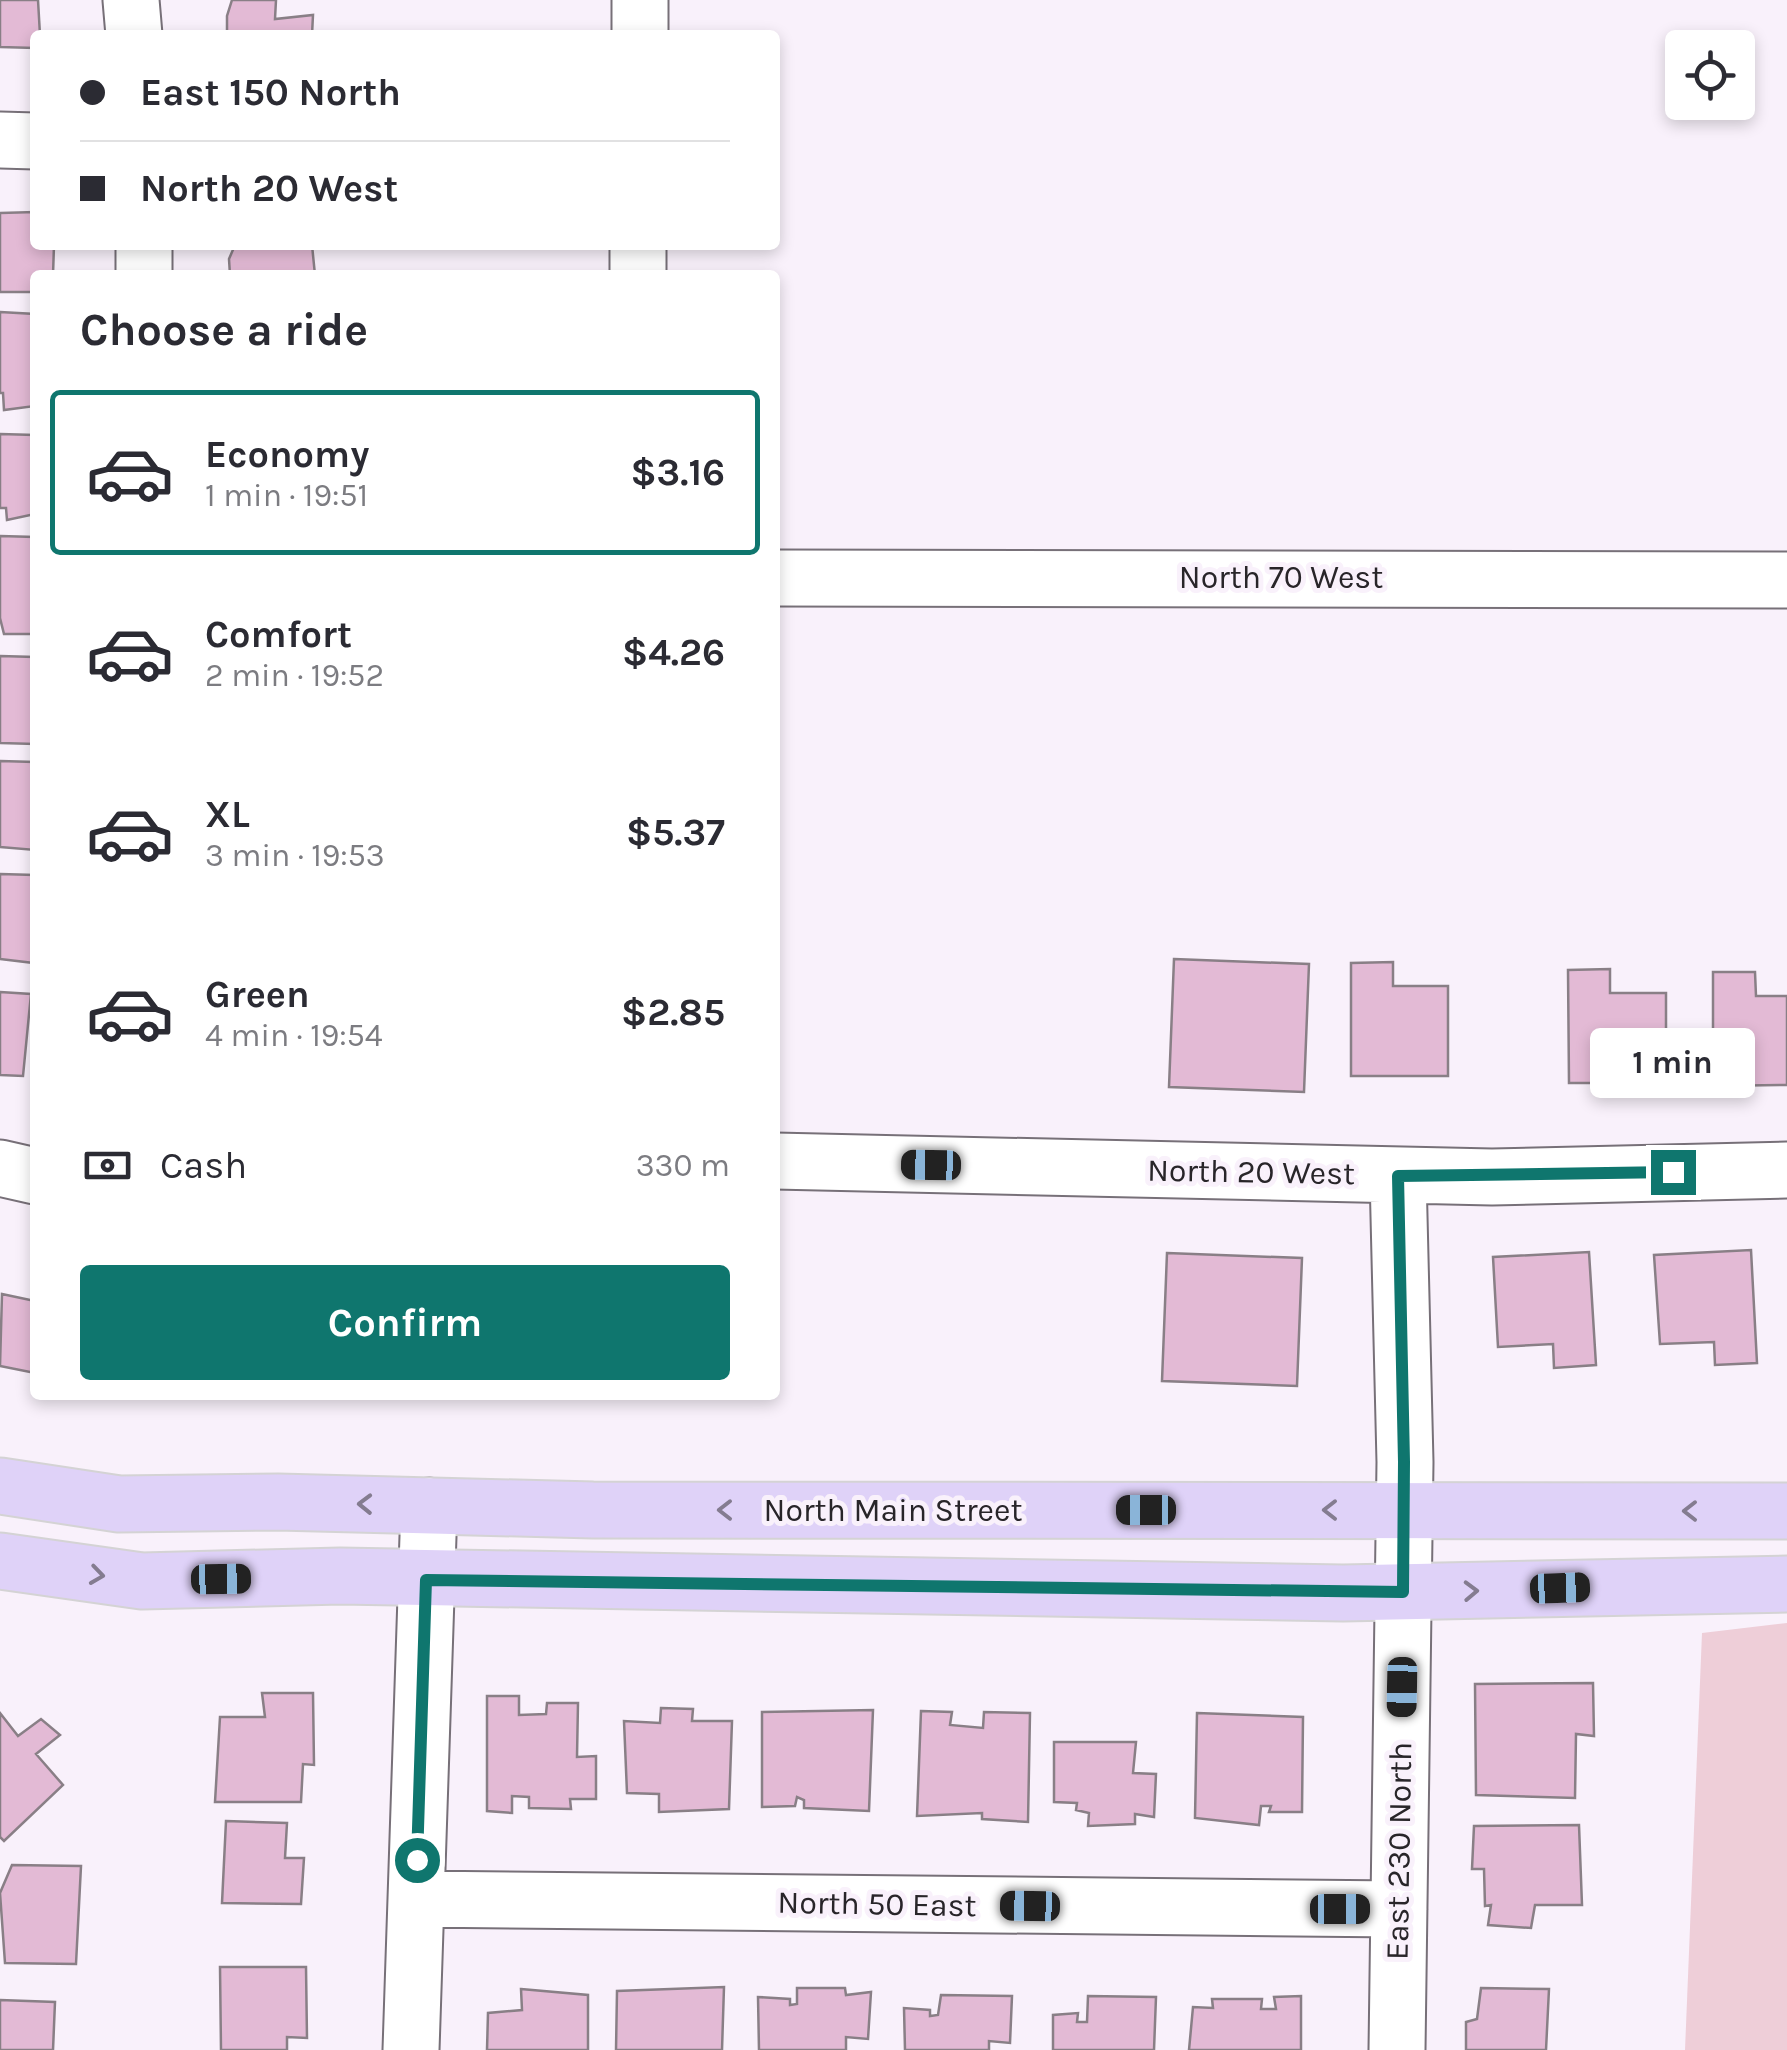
<!DOCTYPE html>
<html lang="en">
<head>
<meta charset="utf-8">
<style>
  :root { --surface:#fff; --page:#f2f2f3; --text:#2b2b33; --muted:#7c7c81; --line:#e1e1e2; --accent:#0f766e }
  body { margin:0; font-family:Karla,sans-serif; background:var(--page); color:var(--text); height:100vh; display:flex; flex-direction:column; font-size:38px; white-space:nowrap }
  * { box-sizing:border-box; margin:0 }
  p { font-size:32px; color:var(--muted) }
  .icon { flex:none; width:55px; height:55px; fill:none; stroke:currentColor; stroke-width:2; stroke-linecap:round; stroke-linejoin:round }
  .map { position:relative; flex:1; overflow:hidden }
  .sheet { position:absolute; left:30px; top:270px; width:750px; height:1130px; display:flex; flex-direction:column; background:var(--surface); border-radius:10px; box-shadow:0 5px 15px #0003 }
  .sheet>* { flex:none }
  .top-card { position:absolute; left:30px; top:30px; width:750px; height:220px; border-radius:10px; box-shadow:0 5px 15px #0003; display:grid; align-content:center; height:220px; padding:0 50px; background:var(--surface) }
  .fabs { position:absolute; left:1665px; top:30px; display:grid; gap:20px }
  .fabs a { display:grid; place-items:center; width:90px; height:90px; border-radius:10px; background:var(--surface); box-shadow:0 5px 15px #0003; font-size:50px }
  .end { position:absolute; width:45px; height:45px; margin:-22px; border:12px solid #0f766e; background:#fff; box-shadow:0 0 0 5px #fff }
  .from { border-radius:50% }
  .bubble { position:absolute; height:70px; border-radius:10px; background:var(--surface); box-shadow:0 5px 15px #0003; font-size:32px; font-weight:700; line-height:70px; text-align:center }
  .car { position:absolute; width:30px; height:60px; margin:-30px -15px; border-radius:12px; box-shadow:0 0 8px 2px #0007; background:linear-gradient(#222 24%,#8ab4d8 0 40%,#222 0 76%,#8ab4d8 0 86%,#222 0) }
  .top-card b { display:flex; align-items:center; gap:35px; height:95px; font-size:38px }
  .top-card b+b { border-top:2px solid var(--line) }
  .top-card i { width:25px; height:25px; background:var(--text) }
  ul { padding:0; list-style:none }
  li { display:flex; align-items:center; gap:30px; height:165px; margin:0 20px 15px; padding:0 30px; border:5px solid transparent; border-radius:10px }
  li div { flex:1 }
  li b { display:block; font-size:38px }
  li em { font-style:normal; font-weight:700 }
  li.selected { border-color:var(--accent) }
  li>.icon { width:90px; height:90px; stroke-width:1.5 }
  h2 { padding:0 50px; font-size:45px; line-height:120px }
  .pay { display:flex; align-items:center; gap:25px; height:110px; padding:0 50px; font-size:38px }
  .pay p { margin-inline-start:auto }
  .action { display:flex; gap:20px; margin-top:auto; padding:20px 50px }
  .action a { flex:1; height:115px; border-radius:10px; background:var(--accent); color:#fff; font-size:40px; font-weight:700; line-height:115px; text-align:center }
  .map>svg:first-child { display:block }
</style>
</head>
<body>
<div class="map">
<svg width="1787" height="2050" viewBox="0 0 1787 2050">
  <rect width="100%" height="100%" fill="#f9f1fb"/>
  <path fill="#eeced8" d="M 1787,1623 L 1787,2050 L 1685,2050 L 1702,1633 Z"/>
  <path fill="#e3bad5" stroke="#897f86" stroke-width="2.5" d="M 0,0 L 38,0 L 40,35 L 35,35 L 35,48 L 0,47 Z
    M 232,0 L 276,0 L 275,19 L 313,15 L 312,35 L 227,35 L 227,16 Z
    M 35,212 L 35,245 L 54,245 L 53,275 L 35,275 L 35,292 L 0,292 L 0,213 Z
    M 235,245 L 312,245 L 315,275 L 230,275 L 229,259 Z
    M 0,312 L 35,314 L 35,406 L 4,410 L 3,393 L 0,393 Z
    M 0,434 L 35,435 L 35,514 L 7,520 L 6,508 L 0,508 Z
    M 0,536 L 35,537 L 35,634 L 4,634 L 0,618 Z
    M 0,656 L 35,657 L 35,744 L 0,743 Z
    M 0,761 L 35,762 L 35,850 L 0,847 Z
    M 0,874 L 35,875 L 34,963 L 0,959 Z
    M 1174,959 L 1309,964 L 1304,1092 L 1169,1087 Z
    M 1393,962 L 1393,986 L 1448,986 L 1448,1076 L 1351,1076 L 1351,963 Z
    M 1610,969 L 1610,993 L 1666,993 L 1666,1083 L 1569,1083 L 1568,970 Z
    M 1713,972 L 1755,972 L 1756,996 L 1787,996 L 1787,1085 L 1713,1086 Z
    M 0,992 L 31,994 L 23,1076 L 0,1075 Z
    M 1751,1250 L 1757,1363 L 1715,1365 L 1714,1342 L 1660,1344 L 1654,1255 Z
    M 1589,1252 L 1596,1365 L 1554,1368 L 1553,1344 L 1498,1347 L 1493,1257 Z
    M 1167,1253 L 1302,1258 L 1297,1386 L 1162,1381 Z
    M 2,1294 L 35,1301 L 35,1373 L 0,1366 Z
    M 1593,1683 L 1594,1736 L 1576,1734 L 1575,1798 L 1476,1795 L 1475,1684 Z
    M 262,1693 L 313,1693 L 314,1765 L 303,1764 L 301,1802 L 215,1802 L 220,1717 L 265,1717 Z
    M 487,1696 L 519,1696 L 519,1715 L 546,1714 L 547,1703 L 578,1703 L 577,1757 L 596,1756 L 596,1799 L 570,1799 L 571,1809 L 529,1808 L 529,1797 L 512,1796 L 512,1813 L 487,1811 Z
    M 661,1708 L 693,1709 L 692,1721 L 732,1721 L 729,1809 L 659,1812 L 659,1794 L 627,1793 L 624,1721 L 660,1723 Z
    M 873,1710 L 869,1811 L 804,1808 L 804,1800 L 797,1797 L 795,1806 L 762,1807 L 762,1712 Z
    M 921,1711 L 952,1712 L 950,1725 L 983,1728 L 984,1712 L 1030,1713 L 1028,1822 L 982,1819 L 982,1813 L 917,1816 Z
    M 0,1713 L 18,1736 L 41,1719 L 60,1735 L 36,1754 L 63,1785 L 4,1841 L 0,1837 Z
    M 1197,1713 L 1303,1717 L 1302,1812 L 1269,1812 L 1271,1806 L 1261,1806 L 1259,1825 L 1195,1818 Z
    M 1054,1742 L 1136,1742 L 1133,1773 L 1156,1774 L 1154,1817 L 1135,1814 L 1135,1824 L 1088,1826 L 1089,1813 L 1076,1810 L 1077,1803 L 1054,1802 Z
    M 226,1821 L 287,1823 L 285,1858 L 304,1858 L 301,1904 L 222,1903 Z
    M 1579,1825 L 1582,1905 L 1535,1905 L 1531,1928 L 1488,1925 L 1491,1905 L 1485,1906 L 1484,1869 L 1472,1869 L 1474,1826 Z
    M 12,1865 L 81,1866 L 76,1964 L 5,1963 L 0,1893 Z
    M 220,1967 L 306,1967 L 307,2038 L 287,2037 L 287,2050 L 221,2050 Z
    M 724,1987 L 722,2050 L 616,2050 L 617,1991 Z
    M 797,1988 L 845,1988 L 846,1995 L 871,1992 L 868,2039 L 846,2037 L 846,2050 L 759,2050 L 758,1997 L 790,1999 L 790,2005 L 797,2004 Z
    M 1481,1988 L 1549,1989 L 1546,2050 L 1466,2050 L 1466,2022 L 1477,2019 Z
    M 521,1989 L 588,1995 L 588,2050 L 487,2050 L 488,2013 L 522,2010 Z
    M 941,1995 L 1012,1996 L 1010,2043 L 989,2041 L 989,2050 L 905,2050 L 904,2008 L 930,2010 L 930,2016 L 938,2015 Z
    M 1088,1996 L 1156,1997 L 1154,2050 L 1053,2050 L 1053,2015 L 1078,2013 L 1077,2022 L 1087,2022 Z
    M 1301,1996 L 1301,2050 L 1189,2050 L 1193,2007 L 1213,2008 L 1212,1999 L 1262,1999 L 1261,2009 L 1276,2009 L 1274,1997 Z
    M 0,2000 L 55,2002 L 53,2050 L 0,2050 Z"/>
  <g fill="none" stroke-linecap="round" stroke-linejoin="round">
    <g stroke="#777078" stroke-width="59">
      <path id="minor" d="M 131,0 L 134,35
        M 640,35 L 640,0
        M 0,140 L 35,141
        M 144,245 L 144,275
        M 638,275 L 638,245
        M 775,578 L 1787,580
        M 775,1161 L 1492,1177 L 1787,1170
        M 0,1168 L 35,1176
        M 416,1899 L 1399,1909
        M 411,2050 L 429,1506
        M 1397,2050 L 1405,1462 L 1398,1175"/>
    </g>
    <g stroke="#d4d3d4" stroke-width="59">
      <path id="major" d="M 0,1486 L 119,1504 L 278,1502 L 593,1510 L 1787,1511
        M 0,1561 L 142,1581 L 340,1576 L 1343,1593 L 1787,1584"/>
    </g>
    <use href="#minor" stroke="#fff" stroke-width="55"/>
    <use href="#major" stroke="#dfd2f8" stroke-width="55"/>
  </g>
  <defs><path id="oneway-chevron" d="M-2-3.5L2.5 0L-2 3.5" fill="none" stroke-width="1.6" stroke-linecap="round" stroke-linejoin="round" transform="scale(2.5)"/></defs>
  <g stroke="#847c90">
    <use href="#oneway-chevron" transform="translate(365 1504) rotate(-179)"/>
    <use href="#oneway-chevron" transform="translate(725 1510) rotate(-180)"/>
    <use href="#oneway-chevron" transform="translate(1330 1510) rotate(180)"/>
    <use href="#oneway-chevron" transform="translate(1690 1511) rotate(-180)"/>
    <use href="#oneway-chevron" transform="translate(97 1575) rotate(8)"/>
    <use href="#oneway-chevron" transform="translate(1471 1591) rotate(-2)"/>
  </g>
  <g fill="none" stroke-linecap="round" stroke-linejoin="round">
    <path stroke="#0f766e" stroke-width="12" d="M 417,1860 L 426,1580 L 1403,1592 L 1404,1462 L 1398,1176 L 1673,1172"/>
  </g>
  <g text-anchor="middle" dominant-baseline="central" stroke-width="10" stroke-linejoin="round" paint-order="stroke">
    <g font-size="32" fill="#282529" stroke="#f9f1fb">
      <text x="1281" y="577">North 70 West</text>
      <text transform="translate(1251 1172) rotate(1)">North 20 West</text>
      <text x="893" y="1510">North Main Street</text>
      <text transform="translate(1399 1851) rotate(-89)">East 230 North</text>
      <text transform="translate(877 1904) rotate(1)">North 50 East</text>
    </g>
  </g>
</svg>
<div class="fabs">
<a><svg class="icon" aria-label="locate" viewBox="0 0 24 24"><circle cx="12" cy="12" r="6"/><path d="M12 2v4M12 18v4M2 12h4M18 12h4"/></svg></a>
</div>
<i class="end from" style="left:417px;top:1860px"></i>
<i class="end" style="left:1673px;top:1172px"></i>
<div class="bubble" style="left:1590px;top:1028px;width:165px">1 min</div>
<i class="car" style="left:931px;top:1165px;rotate:271deg"></i>
<i class="car" style="left:1146px;top:1510px;rotate:270deg"></i>
<i class="car" style="left:221px;top:1579px;rotate:89deg"></i>
<i class="car" style="left:1560px;top:1588px;rotate:88deg"></i>
<i class="car" style="left:1402px;top:1687px;rotate:181deg"></i>
<i class="car" style="left:1030px;top:1906px;rotate:271deg"></i>
<i class="car" style="left:1340px;top:1909px;rotate:90deg"></i>
<div class="top-card">
<b><i class="from"></i>East 150 North</b>
<b><i></i>North 20 West</b>
</div>
<section class="sheet">
<h2>Choose a ride</h2>
<ul>
<li class="selected"><svg class="icon" aria-label="car" viewBox="0 0 24 24"><path d="M5 17H2v-5l4-1 3-4h7l3 4 3 1v5h-3M9 17h6M6 11h13"/><circle cx="7" cy="17" r="2"/><circle cx="17" cy="17" r="2"/></svg><div><b>Economy</b><p>1 min · 19:51</p></div><em>$3.16</em></li>
<li><svg class="icon" aria-label="car" viewBox="0 0 24 24"><path d="M5 17H2v-5l4-1 3-4h7l3 4 3 1v5h-3M9 17h6M6 11h13"/><circle cx="7" cy="17" r="2"/><circle cx="17" cy="17" r="2"/></svg><div><b>Comfort</b><p>2 min · 19:52</p></div><em>$4.26</em></li>
<li><svg class="icon" aria-label="car" viewBox="0 0 24 24"><path d="M5 17H2v-5l4-1 3-4h7l3 4 3 1v5h-3M9 17h6M6 11h13"/><circle cx="7" cy="17" r="2"/><circle cx="17" cy="17" r="2"/></svg><div><b>XL</b><p>3 min · 19:53</p></div><em>$5.37</em></li>
<li><svg class="icon" aria-label="car" viewBox="0 0 24 24"><path d="M5 17H2v-5l4-1 3-4h7l3 4 3 1v5h-3M9 17h6M6 11h13"/><circle cx="7" cy="17" r="2"/><circle cx="17" cy="17" r="2"/></svg><div><b>Green</b><p>4 min · 19:54</p></div><em>$2.85</em></li>
</ul>
<div class="pay"><svg class="icon" aria-label="cash" viewBox="0 0 24 24"><path d="M3 7h18v10H3z"/><circle cx="12" cy="12" r="2"/></svg>Cash<p>330 m</p></div>
<div class="action"><a>Confirm</a></div>
</section>
</div>
</body>
</html>
